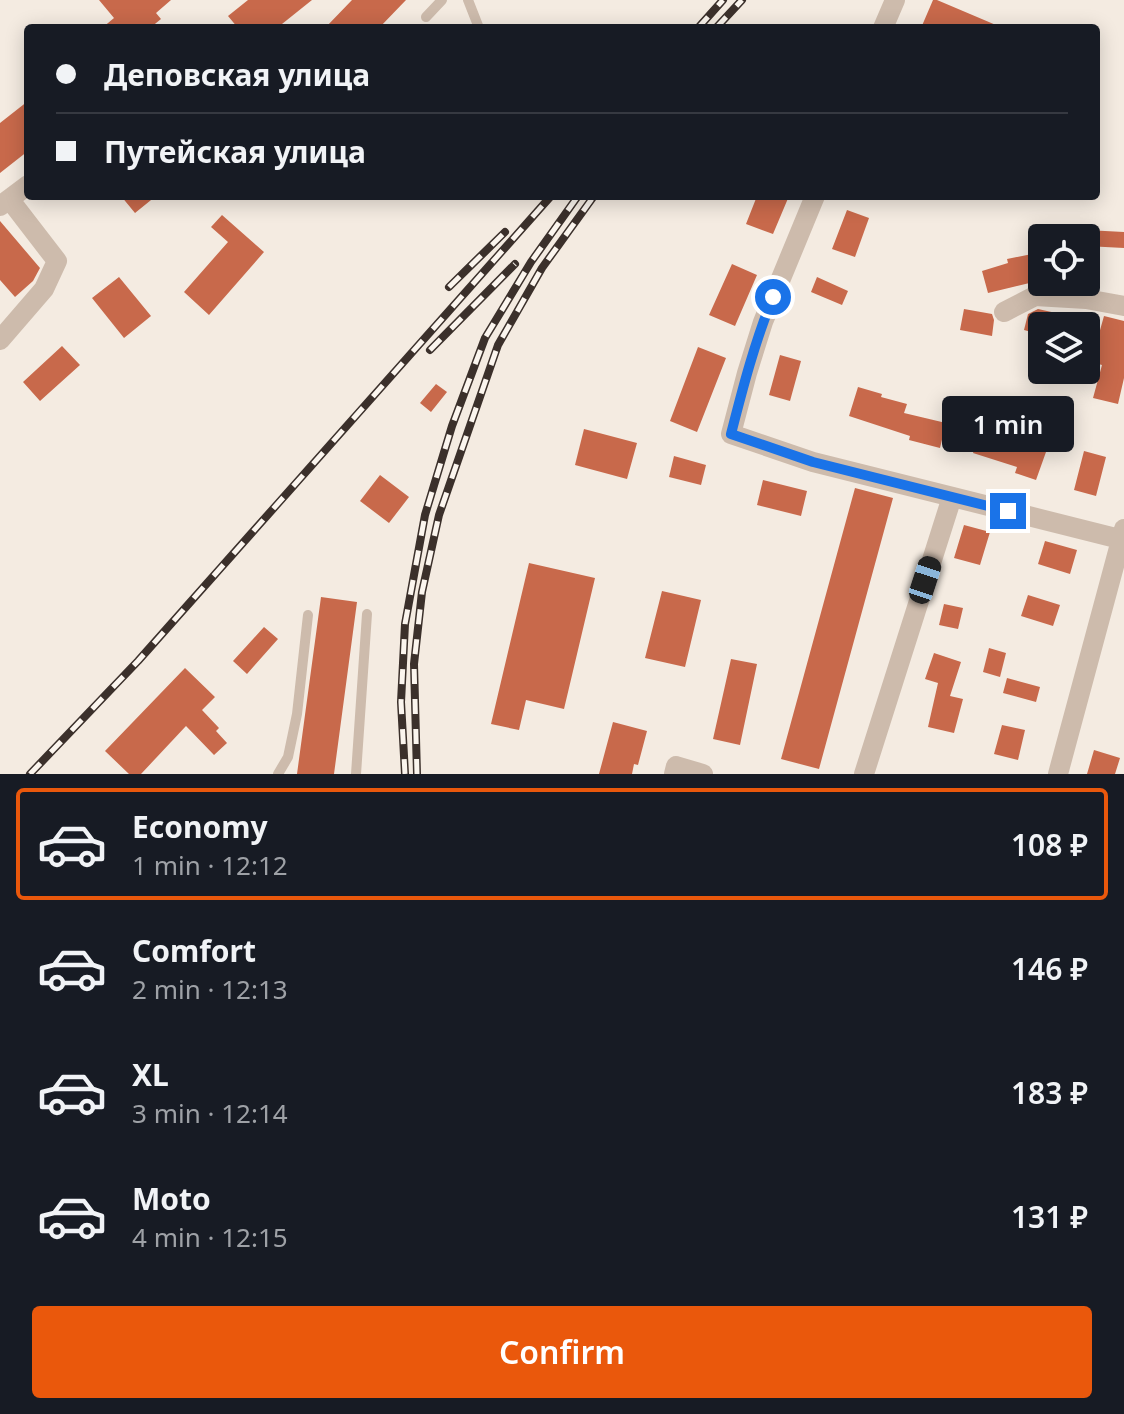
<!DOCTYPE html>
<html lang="en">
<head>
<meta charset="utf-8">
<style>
  :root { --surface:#171b24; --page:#20242c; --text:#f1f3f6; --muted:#9ea1a6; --line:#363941; --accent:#ea580c }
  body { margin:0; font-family:"Noto Sans",sans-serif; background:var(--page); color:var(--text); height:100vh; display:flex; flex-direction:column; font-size:30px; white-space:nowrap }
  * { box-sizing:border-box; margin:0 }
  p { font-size:26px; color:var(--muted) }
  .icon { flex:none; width:44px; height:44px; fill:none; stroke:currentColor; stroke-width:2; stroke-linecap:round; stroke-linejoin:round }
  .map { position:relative; height:774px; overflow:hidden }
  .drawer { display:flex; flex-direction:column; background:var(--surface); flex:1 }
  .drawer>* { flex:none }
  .top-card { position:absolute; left:24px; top:24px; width:1076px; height:176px; border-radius:8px; box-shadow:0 4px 20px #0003; display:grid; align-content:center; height:176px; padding:0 32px; background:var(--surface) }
  .controls { position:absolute; left:1028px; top:224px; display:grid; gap:16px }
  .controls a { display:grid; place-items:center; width:72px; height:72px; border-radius:8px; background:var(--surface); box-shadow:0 4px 20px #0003; font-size:40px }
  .end { position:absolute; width:36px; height:36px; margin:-18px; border:10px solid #1a73e8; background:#fff; box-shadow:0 0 0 4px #fff }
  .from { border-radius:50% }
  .bubble { position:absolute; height:56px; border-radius:8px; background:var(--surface); box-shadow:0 4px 20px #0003; font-size:26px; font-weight:600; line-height:56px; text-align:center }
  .car { position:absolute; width:24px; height:48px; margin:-24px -12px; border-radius:10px; box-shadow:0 0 6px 2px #0007; background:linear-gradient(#222 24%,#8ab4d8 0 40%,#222 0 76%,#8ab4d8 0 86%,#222 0) }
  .top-card b { display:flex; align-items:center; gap:28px; height:76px; font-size:30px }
  .top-card b+b { border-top:2px solid var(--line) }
  .top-card i { width:20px; height:20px; background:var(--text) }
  ul { padding:14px 0 0; list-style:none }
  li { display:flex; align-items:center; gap:24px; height:112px; margin:0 16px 12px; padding:0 16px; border:4px solid transparent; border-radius:8px }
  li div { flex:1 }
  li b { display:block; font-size:30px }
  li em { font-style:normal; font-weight:600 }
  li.active { border-color:var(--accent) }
  li>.icon { width:72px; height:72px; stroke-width:1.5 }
  .primary-button { display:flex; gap:16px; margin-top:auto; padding:16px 32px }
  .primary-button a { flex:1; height:92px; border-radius:8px; background:var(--accent); color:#fff; font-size:32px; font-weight:600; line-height:92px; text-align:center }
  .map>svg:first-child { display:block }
</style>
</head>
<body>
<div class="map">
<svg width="1124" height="774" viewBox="0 0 1124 774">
  <rect width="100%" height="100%" fill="#f4ebe1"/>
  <path fill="#c8694b" d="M 99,0 L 171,0 L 156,13 L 161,19 L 150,28 L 102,28 L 114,18 Z
    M 248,0 L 312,0 L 277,28 L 238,28 L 228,16 Z
    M 352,0 L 406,0 L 379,28 L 325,28 Z
    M 933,0 L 937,0 L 1003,28 L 921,28 Z
    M 28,101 L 28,151 L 0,173 L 0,123 Z
    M 121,196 L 156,196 L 135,213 Z
    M 757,196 L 789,196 L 773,234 L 746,224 Z
    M 847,210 L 869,218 L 855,257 L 832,249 Z
    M 222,215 L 264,252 L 209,315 L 184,292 L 228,242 L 211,227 Z
    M 0,221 L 40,268 L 33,281 L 15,297 L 0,280 Z
    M 1086,230 L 1124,232 L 1124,248 L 1086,246 Z
    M 1037,253 L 1042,280 L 988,293 L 982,271 L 1008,263 L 1007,259 Z
    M 732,264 L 757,275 L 735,326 L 709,315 Z
    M 119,277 L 151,316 L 124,338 L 92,298 Z
    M 817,277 L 848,291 L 842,305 L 811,292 Z
    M 964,309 L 992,314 L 994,320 L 992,336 L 960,330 Z
    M 1038,309 L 1056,313 L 1053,326 L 1042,326 L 1042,335 L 1024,330 L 1028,314 Z
    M 1104,316 L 1124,321 L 1124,378 L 1118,404 L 1093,398 L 1102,365 L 1091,362 Z
    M 62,346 L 80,365 L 40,401 L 23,382 Z
    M 698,347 L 726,358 L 697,432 L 670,421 Z
    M 780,355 L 801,361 L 790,401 L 769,395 Z
    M 436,384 L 447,392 L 431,412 L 420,403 Z
    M 858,387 L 882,394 L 881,397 L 907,404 L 904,413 L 946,423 L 940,448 L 909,440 L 910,436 L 849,416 Z
    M 584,429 L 637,443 L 627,479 L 575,465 Z
    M 980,432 L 1046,452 L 1036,480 L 1015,473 L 1017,467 L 973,453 Z
    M 1084,451 L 1106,457 L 1096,496 L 1074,490 Z
    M 674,456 L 706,465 L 701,485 L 669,477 Z
    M 380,475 L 409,497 L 389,523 L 360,501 Z
    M 763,480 L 807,491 L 801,516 L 757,505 Z
    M 855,488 L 893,498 L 819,769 L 781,759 Z
    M 964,525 L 990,532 L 980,565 L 954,558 Z
    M 1045,541 L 1077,550 L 1070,574 L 1038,564 Z
    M 529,563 L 595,578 L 564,709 L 526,700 L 519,730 L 491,724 Z
    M 662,591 L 701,600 L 685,667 L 645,658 Z
    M 1028,595 L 1060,605 L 1053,626 L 1021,616 Z
    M 321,597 L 357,602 L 334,774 L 297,774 Z
    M 944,604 L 963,608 L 958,629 L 939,625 Z
    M 264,627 L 278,639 L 247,674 L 233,661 Z
    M 989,648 L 1006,653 L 1000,677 L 983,672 Z
    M 934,653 L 961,662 L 950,696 L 963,699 L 954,733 L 928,727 L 938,683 L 925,679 Z
    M 731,659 L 757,664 L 740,745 L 713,739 Z
    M 185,668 L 215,697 L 202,710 L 219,728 L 216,731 L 227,743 L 214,755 L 186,726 L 141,774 L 129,774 L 105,751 Z
    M 1007,678 L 1040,687 L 1036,702 L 1003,693 Z
    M 613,722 L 647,731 L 638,765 L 634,764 L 632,774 L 599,774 Z
    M 1002,725 L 1025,730 L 1018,760 L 994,754 Z
    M 1094,750 L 1120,758 L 1115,774 L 1087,774 Z"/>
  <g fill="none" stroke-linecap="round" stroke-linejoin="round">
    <path stroke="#cdbbac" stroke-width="10" d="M 468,0 L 479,28
      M 426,17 L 442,0
      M 278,774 L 288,757 L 297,714 L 308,615
      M 356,774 L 367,614"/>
    <path stroke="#cdbbac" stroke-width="20" d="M 883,28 L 895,0
      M 815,196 L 763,322 L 747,373 L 731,434 L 813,462 L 1124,540
      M 0,206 L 28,185
      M 1004,312 L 1035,296 L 1086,299 L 1124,306
      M 0,340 L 44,289 L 57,261 L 10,200
      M 674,774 L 676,766 L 703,774
      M 864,774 L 952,497
      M 1058,774 L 1124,529"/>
    <g stroke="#3b302b" stroke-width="8">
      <path id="rail" d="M 698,28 L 723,0
        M 716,28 L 742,0
        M 449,287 L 505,232
        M 430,350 L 515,264
        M 30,774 L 138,661 L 551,196
        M 405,774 L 401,702 L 405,624 L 425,515 L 452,426 L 485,338 L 531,262 L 578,196
        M 417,774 L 414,664 L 422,592 L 439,515 L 498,345 L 542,268 L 594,196"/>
    </g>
    <use href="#rail" stroke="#fbf5ee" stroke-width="5" stroke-dasharray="15" stroke-linecap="butt"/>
  </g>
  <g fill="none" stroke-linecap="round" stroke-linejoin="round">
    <path stroke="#1a73e8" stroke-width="10" d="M 773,297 C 755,341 743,387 731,434 L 813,462 L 1008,511"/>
  </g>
</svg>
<div class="controls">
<a><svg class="icon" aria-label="locate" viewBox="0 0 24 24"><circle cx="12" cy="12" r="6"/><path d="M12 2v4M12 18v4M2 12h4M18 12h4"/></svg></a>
<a><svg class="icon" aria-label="layers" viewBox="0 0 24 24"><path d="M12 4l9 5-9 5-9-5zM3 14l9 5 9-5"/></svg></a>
</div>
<i class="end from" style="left:773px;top:297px"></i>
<i class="end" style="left:1008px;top:511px"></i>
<div class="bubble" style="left:942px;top:396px;width:132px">1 min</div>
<i class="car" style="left:925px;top:580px;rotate:18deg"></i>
<div class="top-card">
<b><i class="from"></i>Деповская улица</b>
<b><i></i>Путейская улица</b>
</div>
</div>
<section class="drawer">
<ul>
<li class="active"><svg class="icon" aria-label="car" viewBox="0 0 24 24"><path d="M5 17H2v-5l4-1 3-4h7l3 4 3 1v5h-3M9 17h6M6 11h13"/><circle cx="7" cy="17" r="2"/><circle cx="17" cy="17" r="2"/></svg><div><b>Economy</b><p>1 min · 12:12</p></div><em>108 ₽</em></li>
<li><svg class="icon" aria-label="car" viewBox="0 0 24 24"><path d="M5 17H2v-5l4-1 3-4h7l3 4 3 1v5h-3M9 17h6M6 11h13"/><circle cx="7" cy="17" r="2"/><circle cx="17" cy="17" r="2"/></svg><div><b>Comfort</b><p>2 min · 12:13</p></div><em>146 ₽</em></li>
<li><svg class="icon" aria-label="car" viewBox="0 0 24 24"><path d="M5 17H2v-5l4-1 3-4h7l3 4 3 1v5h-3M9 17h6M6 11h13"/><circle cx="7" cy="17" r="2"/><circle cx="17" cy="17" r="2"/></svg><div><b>XL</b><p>3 min · 12:14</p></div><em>183 ₽</em></li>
<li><svg class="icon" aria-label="car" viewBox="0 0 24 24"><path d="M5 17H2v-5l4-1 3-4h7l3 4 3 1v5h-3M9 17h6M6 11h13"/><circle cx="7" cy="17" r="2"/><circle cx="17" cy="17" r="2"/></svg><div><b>Moto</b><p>4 min · 12:15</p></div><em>131 ₽</em></li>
</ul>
<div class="primary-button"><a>Confirm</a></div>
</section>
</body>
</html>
